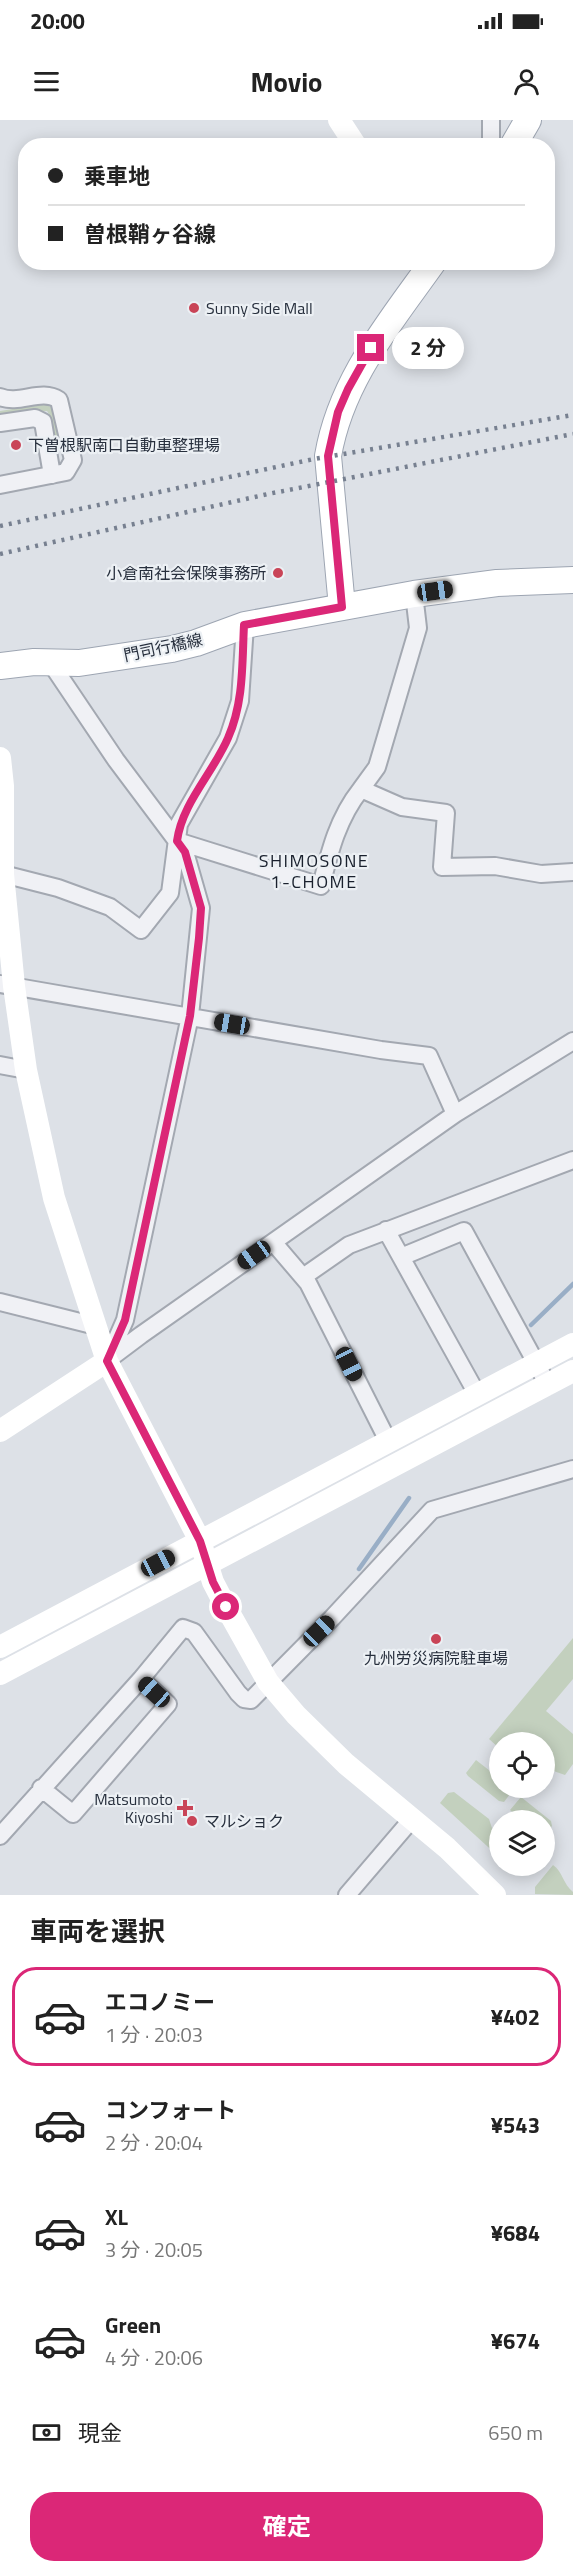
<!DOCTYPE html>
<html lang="ja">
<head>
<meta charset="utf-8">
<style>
  :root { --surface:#fff; --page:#f2f2f2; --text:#222; --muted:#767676; --line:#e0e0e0; --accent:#db2777 }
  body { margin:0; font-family:"Titillium Web","Noto Sans JP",sans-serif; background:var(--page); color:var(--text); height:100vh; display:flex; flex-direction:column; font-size:22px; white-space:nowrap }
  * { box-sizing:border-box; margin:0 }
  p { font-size:20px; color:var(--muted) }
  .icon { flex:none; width:33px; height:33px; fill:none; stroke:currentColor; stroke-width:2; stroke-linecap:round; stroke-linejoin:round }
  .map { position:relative; height:1775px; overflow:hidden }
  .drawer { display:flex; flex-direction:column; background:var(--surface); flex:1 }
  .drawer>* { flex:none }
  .hud { position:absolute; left:18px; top:18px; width:537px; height:132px; border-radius:24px; box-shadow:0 3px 15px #0003; display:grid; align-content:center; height:132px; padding:0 30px; background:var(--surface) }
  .buttons { position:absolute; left:489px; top:1612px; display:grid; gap:12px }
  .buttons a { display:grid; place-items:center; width:66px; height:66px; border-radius:50%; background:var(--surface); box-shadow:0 3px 15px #0003; font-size:30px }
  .end { position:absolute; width:27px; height:27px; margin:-14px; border:8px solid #db2777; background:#fff; box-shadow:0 0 0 3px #fff }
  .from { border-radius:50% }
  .bubble { position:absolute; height:42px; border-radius:21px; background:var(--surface); box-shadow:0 3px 15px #0003; font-size:20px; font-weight:700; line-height:42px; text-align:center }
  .car { position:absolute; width:18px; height:36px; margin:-18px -9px; border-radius:8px; box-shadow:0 0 4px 2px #0007; background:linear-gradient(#222 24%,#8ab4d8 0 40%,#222 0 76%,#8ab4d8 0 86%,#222 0) }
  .hud b { display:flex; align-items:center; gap:21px; height:57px; font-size:22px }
  .hud b+b { border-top:2px solid var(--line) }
  .hud i { width:15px; height:15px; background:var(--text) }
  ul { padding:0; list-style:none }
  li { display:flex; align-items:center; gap:18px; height:99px; margin:0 12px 9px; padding:0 18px; border:3px solid transparent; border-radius:24px }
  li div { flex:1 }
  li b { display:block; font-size:22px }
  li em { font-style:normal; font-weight:700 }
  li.current { border-color:var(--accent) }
  li>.icon { width:54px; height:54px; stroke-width:1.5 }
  h2 { padding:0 30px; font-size:27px; line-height:72px }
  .pay { display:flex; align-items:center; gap:15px; height:66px; padding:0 30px; font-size:22px }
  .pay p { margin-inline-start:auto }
  .button { display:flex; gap:12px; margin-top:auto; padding:12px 30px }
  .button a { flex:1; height:69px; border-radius:24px; background:var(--accent); color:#fff; font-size:24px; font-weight:700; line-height:69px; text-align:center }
  .status { display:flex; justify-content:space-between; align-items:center; height:42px; padding:0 30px; background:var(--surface); direction:ltr }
  .status svg { height:16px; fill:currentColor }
  header { display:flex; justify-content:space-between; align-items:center; height:78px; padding:0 30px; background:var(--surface); font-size:27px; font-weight:700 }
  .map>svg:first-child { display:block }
</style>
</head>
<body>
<div class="status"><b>20:00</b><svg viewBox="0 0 49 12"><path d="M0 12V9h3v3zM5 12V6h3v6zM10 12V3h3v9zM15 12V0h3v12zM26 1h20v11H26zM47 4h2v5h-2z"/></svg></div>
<header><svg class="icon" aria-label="menu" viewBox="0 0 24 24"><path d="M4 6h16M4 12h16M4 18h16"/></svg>Movio<svg class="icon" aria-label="person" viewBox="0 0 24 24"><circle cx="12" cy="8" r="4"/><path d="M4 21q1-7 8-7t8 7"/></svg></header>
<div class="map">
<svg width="573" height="1775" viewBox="0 0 573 1775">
  <rect width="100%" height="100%" fill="#dde1e7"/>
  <path fill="#c3d0be" d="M 44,284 L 53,288 L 62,324 L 56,335 L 50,296 L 47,291 L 0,296 L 0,291 Z
    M 573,1518 L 573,1559 L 546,1591 L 573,1614 L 573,1644 L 565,1655 L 545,1648 L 544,1623 L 500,1623 L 499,1628 L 489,1619 Z
    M 476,1640 L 499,1658 L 500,1668 L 513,1670 L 504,1682 L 499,1681 L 468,1656 L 466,1653 Z
    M 454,1672 L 489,1699 L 493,1711 L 499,1717 L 499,1737 L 440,1683 L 448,1673 Z
    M 521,1677 L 551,1701 L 552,1706 L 545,1715 L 544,1701 L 522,1701 L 510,1690 Z
    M 553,1745 C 563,1752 563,1764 573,1772 L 573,1775 L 535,1774 L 535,1767 Z"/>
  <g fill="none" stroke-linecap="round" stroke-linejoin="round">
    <path stroke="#99aec6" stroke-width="4.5" d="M 531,1205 L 573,1164
      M 359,1449 L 409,1378"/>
    <g stroke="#a3a8b1" stroke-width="20">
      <path id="street" d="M 491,26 L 491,0
        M 0,277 C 20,285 41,268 59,280 L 73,340 L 66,352 L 0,365
        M 0,303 L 35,298 L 43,302 L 52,355
        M 414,474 L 418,508 L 377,647 L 361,669 L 402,687 L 446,693 L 442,747 L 495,746 L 541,754 L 573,752
        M 50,542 L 116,640 L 185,732 L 201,788 L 190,896 L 125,1200 L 107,1241
        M 177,721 L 321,766 C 330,730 338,698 361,669
        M 3,754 L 58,768 L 110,787 L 141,810 L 170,773 L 179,704 L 228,618 L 240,581 L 245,505
        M 0,864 L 381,930 L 429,936 L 455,994
        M 0,945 L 26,950
        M 386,1110 L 477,1274
        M 273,1122 L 308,1163 L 388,1321
        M 401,1137 L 464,1111 L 548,1265
        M 303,1157 L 349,1125 L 573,1040
        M 0,1182 L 96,1206
        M 109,1239 L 141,1215 L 455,994 L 573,921
        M 41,1668 L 73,1694 L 168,1584 L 141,1559
        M 0,1716 L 141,1559 L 183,1508 L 194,1512 L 238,1573 L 244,1579 L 251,1580 L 332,1498 L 432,1390 L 573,1349
        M 347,1775 L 412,1699"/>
    </g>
    <g stroke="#9da5b2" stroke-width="28">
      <path id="primary" d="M 513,26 L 528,0
        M 342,487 L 328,336 C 341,260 389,204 433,142
        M 0,546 L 34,542 L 79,543 L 172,529 L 196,523 L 245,505 L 414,474 L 497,463 L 573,460"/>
    </g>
    <use href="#street" stroke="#f0f1f5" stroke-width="16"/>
    <path stroke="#fff" stroke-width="22" d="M 339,0 L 356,26
      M 0,638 L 3,666 L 3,754 L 14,866 L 26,950 L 54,1078 L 107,1241 L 200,1421 L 213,1462 L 226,1487 L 268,1562 L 296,1595 L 346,1644 L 447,1728 L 495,1775
      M 0,1311 L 107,1241
      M 0,1527 L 573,1224
      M 0,1554 L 573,1251"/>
    <use href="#primary" stroke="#fff" stroke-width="26"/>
    <path stroke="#778090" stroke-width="4.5" stroke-dasharray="3 6" stroke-linecap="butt" d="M 0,406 L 314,339 L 573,295
      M 0,434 L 268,374 L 573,314"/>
  </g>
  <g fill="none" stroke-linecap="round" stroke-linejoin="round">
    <path stroke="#db2777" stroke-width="8" d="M 226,1487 L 213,1462 L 200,1421 L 107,1241 L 125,1200 L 190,896 L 199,818 L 201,788 L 185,732 L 177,721 C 182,683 213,653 228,618 C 244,582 242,543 244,505 L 342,487 L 328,336 L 338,292 L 348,269 L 371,228"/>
  </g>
  <g fill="#c94457" stroke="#ecf0f4" stroke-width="2">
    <circle cx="194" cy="188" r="6"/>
    <circle cx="16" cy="325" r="6"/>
    <circle cx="278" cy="453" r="6"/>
    <circle cx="436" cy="1519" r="6"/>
    <path d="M182 1679h6v6h6v6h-6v6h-6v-6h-6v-6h6z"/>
    <circle cx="192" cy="1701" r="6"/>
  </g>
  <g text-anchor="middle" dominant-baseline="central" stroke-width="4.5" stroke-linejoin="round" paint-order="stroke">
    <g font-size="16" fill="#272f3d" stroke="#ecf0f4" text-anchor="start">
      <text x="206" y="188">Sunny Side Mall</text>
      <text x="28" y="325">下曽根駅南口自動車整理場</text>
      <text x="266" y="453" text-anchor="end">小倉南社会保険事務所</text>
      <text x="436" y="1538" text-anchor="middle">九州労災病院駐車場</text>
      <text x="173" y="1679" text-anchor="end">Matsumoto<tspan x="173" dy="18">Kiyoshi</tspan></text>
      <text x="204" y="1701">マルショク</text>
    </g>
    <g font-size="16" fill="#272f3d" stroke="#ecf0f4">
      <text transform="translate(163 527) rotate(-12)">門司行橋線</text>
    </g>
    <g font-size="18" letter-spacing="1.5" fill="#19202d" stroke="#ecf0f4">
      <text x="314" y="740">SHIMOSONE<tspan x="314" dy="21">1-CHOME</tspan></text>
    </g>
  </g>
</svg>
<div class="buttons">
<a><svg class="icon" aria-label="locate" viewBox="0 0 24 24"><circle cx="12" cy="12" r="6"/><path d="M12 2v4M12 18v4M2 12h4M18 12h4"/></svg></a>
<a><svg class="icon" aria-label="layers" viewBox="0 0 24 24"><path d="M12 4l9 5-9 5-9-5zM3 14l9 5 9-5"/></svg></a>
</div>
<i class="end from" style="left:226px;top:1487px"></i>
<i class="end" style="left:371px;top:228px"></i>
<div class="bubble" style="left:392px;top:207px;width:72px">2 分</div>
<i class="car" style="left:435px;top:471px;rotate:82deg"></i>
<i class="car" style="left:232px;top:904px;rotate:280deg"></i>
<i class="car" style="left:254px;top:1135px;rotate:235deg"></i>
<i class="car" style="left:349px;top:1244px;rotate:153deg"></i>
<i class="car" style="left:158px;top:1443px;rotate:62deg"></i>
<i class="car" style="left:319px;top:1511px;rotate:46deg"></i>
<i class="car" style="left:154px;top:1572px;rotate:312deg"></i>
<div class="hud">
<b><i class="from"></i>乗車地</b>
<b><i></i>曽根鞘ヶ谷線</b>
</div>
</div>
<section class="drawer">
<h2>車両を選択</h2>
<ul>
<li class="current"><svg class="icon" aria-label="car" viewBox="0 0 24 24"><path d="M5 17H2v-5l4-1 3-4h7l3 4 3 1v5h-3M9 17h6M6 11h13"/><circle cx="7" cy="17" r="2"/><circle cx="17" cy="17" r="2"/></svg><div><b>エコノミー</b><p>1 分 · 20:03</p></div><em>¥402</em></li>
<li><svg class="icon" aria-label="car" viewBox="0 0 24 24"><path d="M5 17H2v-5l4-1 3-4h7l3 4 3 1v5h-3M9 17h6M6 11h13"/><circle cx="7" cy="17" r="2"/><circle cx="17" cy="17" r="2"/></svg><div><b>コンフォート</b><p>2 分 · 20:04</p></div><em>¥543</em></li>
<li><svg class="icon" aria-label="car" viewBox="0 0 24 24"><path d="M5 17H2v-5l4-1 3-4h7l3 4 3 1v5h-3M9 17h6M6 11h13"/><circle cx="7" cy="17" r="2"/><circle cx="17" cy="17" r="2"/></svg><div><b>XL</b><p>3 分 · 20:05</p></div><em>¥684</em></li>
<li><svg class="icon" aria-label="car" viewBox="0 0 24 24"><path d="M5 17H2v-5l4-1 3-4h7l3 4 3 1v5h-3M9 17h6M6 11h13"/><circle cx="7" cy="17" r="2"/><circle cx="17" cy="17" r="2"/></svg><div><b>Green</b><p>4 分 · 20:06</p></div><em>¥674</em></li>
</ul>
<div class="pay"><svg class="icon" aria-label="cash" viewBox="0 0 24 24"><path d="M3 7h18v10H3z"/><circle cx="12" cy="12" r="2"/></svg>現金<p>650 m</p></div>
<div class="button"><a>確定</a></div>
</section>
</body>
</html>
